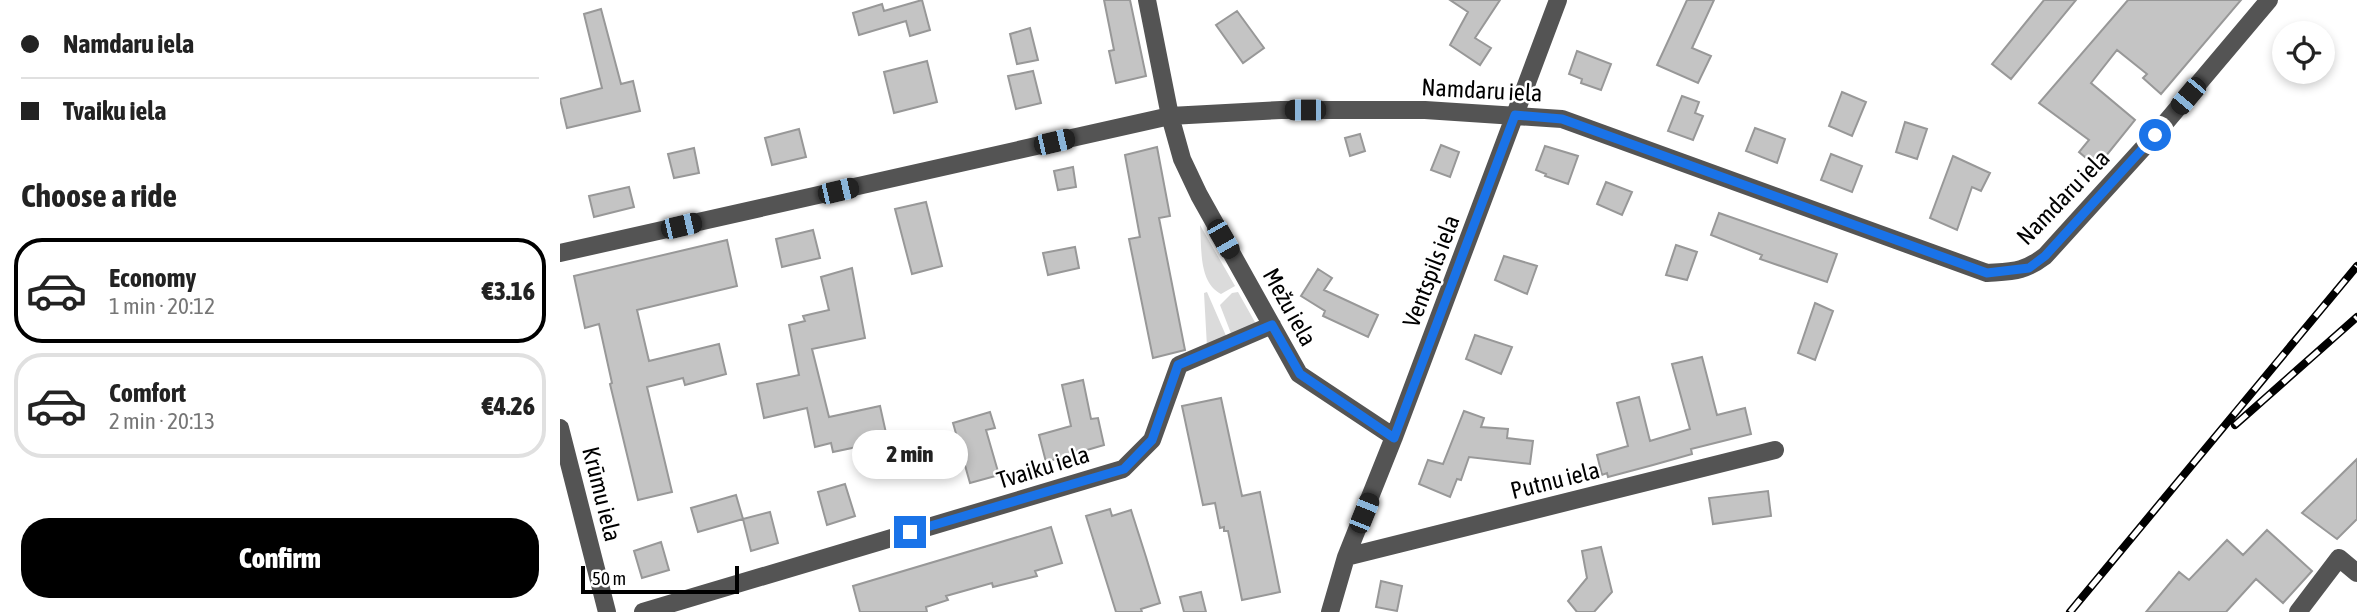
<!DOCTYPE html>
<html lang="en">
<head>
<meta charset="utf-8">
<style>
  :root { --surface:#fff; --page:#f6f6f6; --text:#222; --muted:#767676; --line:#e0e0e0; --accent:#000 }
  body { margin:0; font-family:"Asap Condensed",sans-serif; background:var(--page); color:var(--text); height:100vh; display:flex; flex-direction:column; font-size:26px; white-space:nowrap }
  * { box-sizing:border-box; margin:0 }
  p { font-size:23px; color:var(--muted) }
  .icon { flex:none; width:38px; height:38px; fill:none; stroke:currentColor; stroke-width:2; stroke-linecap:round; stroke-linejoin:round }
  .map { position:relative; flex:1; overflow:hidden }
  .details { display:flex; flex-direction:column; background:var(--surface); width:560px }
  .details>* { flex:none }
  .guide { display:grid; align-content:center; height:154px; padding:0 21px; background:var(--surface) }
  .buttons { position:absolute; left:1712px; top:21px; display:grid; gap:14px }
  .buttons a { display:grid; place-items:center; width:63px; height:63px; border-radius:50%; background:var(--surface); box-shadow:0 4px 10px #0003; font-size:35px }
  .scale { position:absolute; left:21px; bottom:18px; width:158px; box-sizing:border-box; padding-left:7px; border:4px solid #000; border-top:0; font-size:19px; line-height:24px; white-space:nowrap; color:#000; -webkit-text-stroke:5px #fff; paint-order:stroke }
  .end { position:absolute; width:32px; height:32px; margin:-16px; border:9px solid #1a73e8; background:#fff; box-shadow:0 0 0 4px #fff }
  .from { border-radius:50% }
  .bubble { position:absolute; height:49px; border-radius:24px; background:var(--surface); box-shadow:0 4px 10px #0003; font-size:23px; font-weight:800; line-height:49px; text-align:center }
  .car { position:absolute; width:21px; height:42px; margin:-21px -10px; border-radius:9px; box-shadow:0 0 5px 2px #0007; background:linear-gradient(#222 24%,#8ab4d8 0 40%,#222 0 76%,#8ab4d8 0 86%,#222 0) }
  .guide b { display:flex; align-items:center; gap:24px; height:66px; font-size:26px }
  .guide b+b { border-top:2px solid var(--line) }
  .guide i { width:18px; height:18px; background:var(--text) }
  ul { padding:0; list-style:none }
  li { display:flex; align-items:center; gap:21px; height:105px; margin:0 14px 10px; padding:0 7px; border:4px solid var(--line); border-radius:28px }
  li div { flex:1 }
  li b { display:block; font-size:26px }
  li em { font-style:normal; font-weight:800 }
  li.on { border-color:var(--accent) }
  li>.icon { width:63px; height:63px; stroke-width:1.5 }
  h2 { padding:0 21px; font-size:32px; line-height:84px }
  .action { display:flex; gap:14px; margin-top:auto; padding:14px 21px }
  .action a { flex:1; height:80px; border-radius:28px; background:var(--accent); color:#fff; font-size:28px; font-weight:800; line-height:80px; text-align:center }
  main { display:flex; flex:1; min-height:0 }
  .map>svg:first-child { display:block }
</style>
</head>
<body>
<main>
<section class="details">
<div class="guide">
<b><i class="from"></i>Namdaru iela</b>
<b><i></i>Tvaiku iela</b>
</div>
<h2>Choose a ride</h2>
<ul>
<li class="on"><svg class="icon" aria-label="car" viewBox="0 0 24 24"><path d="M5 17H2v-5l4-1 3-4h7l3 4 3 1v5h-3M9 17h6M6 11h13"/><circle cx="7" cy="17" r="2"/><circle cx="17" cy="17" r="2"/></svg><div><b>Economy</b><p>1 min · 20:12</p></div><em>€3.16</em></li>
<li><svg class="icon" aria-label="car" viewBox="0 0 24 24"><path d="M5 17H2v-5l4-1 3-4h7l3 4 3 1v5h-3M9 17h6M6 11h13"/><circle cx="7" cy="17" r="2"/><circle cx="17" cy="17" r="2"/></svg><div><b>Comfort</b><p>2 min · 20:13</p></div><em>€4.26</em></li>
</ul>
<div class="action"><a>Confirm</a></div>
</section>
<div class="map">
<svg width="1797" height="612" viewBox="0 0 1797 612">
  <rect width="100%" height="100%" fill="#fff"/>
  <path fill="#dbdbdb" d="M 640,225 L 675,286 L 661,294 C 638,282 642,247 640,225 Z
    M 647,292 L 667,338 L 647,347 L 644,293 Z
    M 678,292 L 696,324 L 672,336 L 660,305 L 672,293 Z"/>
  <path fill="#c4c4c4" stroke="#989898" stroke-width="2" d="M 362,0 L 370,30 L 350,36 L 346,21 L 299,35 L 293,13 L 322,4 L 324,11 Z
    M 544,0 L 570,0 L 586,76 L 556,83 L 549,51 L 554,50 Z
    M 890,0 L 940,0 L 915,38 L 931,48 L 920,65 L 890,45 L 908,12 Z
    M 1127,0 L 1154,0 L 1132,48 L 1151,56 L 1138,83 L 1097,65 Z
    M 1484,0 L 1516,0 L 1451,79 L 1432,64 Z
    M 1568,0 L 1681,0 L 1601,94 L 1583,78 L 1587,74 L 1557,50 L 1531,83 L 1575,120 L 1537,167 L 1519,152 L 1529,140 L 1479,103 Z
    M 41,9 L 61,84 L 73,81 L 80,111 L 7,128 L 0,99 L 42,88 L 24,14 Z
    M 677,11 L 704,48 L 683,63 L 656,25 Z
    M 470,28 L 478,60 L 457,64 L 450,34 Z
    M 1017,51 L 1051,64 L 1041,90 L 1021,83 L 1022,79 L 1009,74 Z
    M 367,61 L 377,102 L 334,113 L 324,72 Z
    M 473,71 L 481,103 L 456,109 L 448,76 Z
    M 1282,92 L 1306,102 L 1292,136 L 1269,126 Z
    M 1122,96 L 1139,102 L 1135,113 L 1143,116 L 1133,140 L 1108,131 Z
    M 1345,122 L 1367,129 L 1357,159 L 1336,152 Z
    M 1195,128 L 1225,139 L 1217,163 L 1186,151 Z
    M 239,129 L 246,157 L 212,165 L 205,138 Z
    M 800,134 L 805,151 L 790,156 L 785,138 Z
    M 881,145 L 899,152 L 890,177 L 871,170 Z
    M 985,146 L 1018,156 L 1008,184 L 985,176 L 986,174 L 976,170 Z
    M 597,147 L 610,216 L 599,218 L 625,350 L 593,358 L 569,239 L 580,237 L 565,155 Z
    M 134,148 L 139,173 L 114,178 L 108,154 Z
    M 1271,154 L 1302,166 L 1292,192 L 1261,180 Z
    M 1393,156 L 1430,173 L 1421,191 L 1412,187 L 1397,230 L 1370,218 Z
    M 513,167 L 516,187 L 498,190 L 494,171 Z
    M 1046,182 L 1072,192 L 1062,215 L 1037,204 Z
    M 69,187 L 74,207 L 34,217 L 29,196 Z
    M 366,202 L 382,266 L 352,274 L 335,209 Z
    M 1159,213 L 1277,254 L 1267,282 L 1200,259 L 1202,255 L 1151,235 Z
    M 253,230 L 260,258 L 222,267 L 216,239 Z
    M 167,240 L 177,286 L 77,310 L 89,361 L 159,344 L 166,374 L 125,385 L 123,378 L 87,387 L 112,492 L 78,500 L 50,384 L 52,383 L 39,324 L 25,328 L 14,276 Z
    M 1116,245 L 1137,252 L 1127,280 L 1106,275 Z
    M 515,247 L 519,268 L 488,275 L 483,253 Z
    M 944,256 L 977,266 L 967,294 L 935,280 Z
    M 292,268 L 305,338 L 252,349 L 269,417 L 320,406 L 330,451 L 343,447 L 349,468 L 319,477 L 311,444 L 273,452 L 271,443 L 255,447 L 247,408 L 204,418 L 197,384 L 239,375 L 229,325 L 245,321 L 243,316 L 269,310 L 261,277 Z
    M 758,269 L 772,278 L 764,290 L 818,315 L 808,337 L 763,316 L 765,311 L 741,296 Z
    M 1255,303 L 1273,311 L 1255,360 L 1238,353 Z
    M 915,335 L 952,347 L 941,374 L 906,359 Z
    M 1142,357 L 1157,415 L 1185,408 L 1191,434 L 1131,449 L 1132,454 L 1093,465 L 1048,477 L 1047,473 L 1042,475 L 1037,455 L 1068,446 L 1057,403 L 1079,397 L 1090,441 L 1130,429 L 1112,364 Z
    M 523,380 L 531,419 L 538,418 L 544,445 L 486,462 L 479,435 L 511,426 L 502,385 Z
    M 661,398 L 682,496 L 700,492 L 720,592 L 682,600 L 668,531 L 664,531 L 664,527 L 660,528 L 655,503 L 643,505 L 622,406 Z
    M 904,411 L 924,418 L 921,427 L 948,429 L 947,438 L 973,441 L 970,464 L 909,457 L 901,480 L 897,479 L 890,497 L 859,484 L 868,460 L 883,464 Z
    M 430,412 L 435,428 L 426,430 L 439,475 L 410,483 L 393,423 Z
    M 1797,459 L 1797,519 L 1777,539 L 1742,513 Z
    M 285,484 L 295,516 L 267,525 L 258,492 Z
    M 1208,491 L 1211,516 L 1153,524 L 1149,498 Z
    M 176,495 L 183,519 L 138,532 L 131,508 Z
    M 550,509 L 552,516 L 571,510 L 586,557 L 600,603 L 581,609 L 582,612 L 556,612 L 526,516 Z
    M 210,512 L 218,543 L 191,551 L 183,519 Z
    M 491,527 L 502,563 L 475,571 L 477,576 L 433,587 L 432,583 L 386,596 L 388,600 L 366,607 L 367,612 L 300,612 L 293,586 Z
    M 1707,530 L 1752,571 L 1723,603 L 1696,579 L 1666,612 L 1586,612 L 1619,572 L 1629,580 L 1667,540 L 1683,555 Z
    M 101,542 L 109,570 L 82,578 L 74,551 Z
    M 1041,547 L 1052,592 L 1034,612 L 1017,612 L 1008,601 L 1027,578 L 1022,551 Z
    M 821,581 L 842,586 L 837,611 L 816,607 Z
    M 641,592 L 646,612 L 624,612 L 620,597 Z"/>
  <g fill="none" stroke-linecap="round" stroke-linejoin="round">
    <path stroke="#545454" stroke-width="18" d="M 587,0 L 610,116 L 622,159 L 639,195 L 739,374 L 834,437
      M 0,253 L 610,116 L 721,110 L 865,110 L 1002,119 L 1427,273 C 1453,271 1464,272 1485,256 L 1595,135 L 1709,0
      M 0,428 L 47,612
      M 786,557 L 1215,450
      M 83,612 L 563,469 L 592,440 L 619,365 L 712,325
      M 770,612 L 786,557 L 834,437 L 998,0
      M 1738,612 L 1779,558 L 1797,573"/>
    <g stroke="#000" stroke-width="8">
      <path id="rail" d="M 1675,425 L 1797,317
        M 1510,612 L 1797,266"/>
    </g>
    <use href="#rail" stroke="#fff" stroke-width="5" stroke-dasharray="16" stroke-linecap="butt"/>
  </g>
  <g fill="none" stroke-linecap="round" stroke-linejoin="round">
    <path stroke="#1a73e8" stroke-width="9" d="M 350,532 L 564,469 L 592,440 L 618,365 L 712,325 L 740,374 L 834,438 L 955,115 L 1002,119 L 1427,273 L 1469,268 L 1485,256 L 1595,135"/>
  </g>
  <g text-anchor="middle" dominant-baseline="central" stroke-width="5" stroke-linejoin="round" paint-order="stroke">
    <g font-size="24" fill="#000" stroke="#fff">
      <text transform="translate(922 90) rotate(3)">Namdaru iela</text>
      <text transform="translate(1503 197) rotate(-46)">Namdaru iela</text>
      <text transform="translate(871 271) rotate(-69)">Ventspils iela</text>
      <text transform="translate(730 307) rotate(61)">Mežu iela</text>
      <text transform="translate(483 467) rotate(-17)">Tvaiku iela</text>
      <text transform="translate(995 480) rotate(-14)">Putnu iela</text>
      <text transform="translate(42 494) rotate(76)">Krūmu iela</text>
    </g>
  </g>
</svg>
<div class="buttons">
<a><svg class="icon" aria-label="locate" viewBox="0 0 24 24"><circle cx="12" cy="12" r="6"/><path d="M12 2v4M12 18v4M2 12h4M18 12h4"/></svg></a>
</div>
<div class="scale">50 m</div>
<i class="end from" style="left:1595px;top:135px"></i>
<i class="end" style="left:350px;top:532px"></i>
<div class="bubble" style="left:292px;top:430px;width:116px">2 min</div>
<i class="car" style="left:1628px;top:96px;rotate:220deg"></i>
<i class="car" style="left:745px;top:110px;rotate:270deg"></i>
<i class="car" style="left:494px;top:142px;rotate:77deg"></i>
<i class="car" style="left:278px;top:191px;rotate:77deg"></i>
<i class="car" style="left:121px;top:226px;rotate:77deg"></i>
<i class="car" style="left:663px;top:239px;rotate:150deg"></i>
<i class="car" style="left:804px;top:513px;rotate:22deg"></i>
</div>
</main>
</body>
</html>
